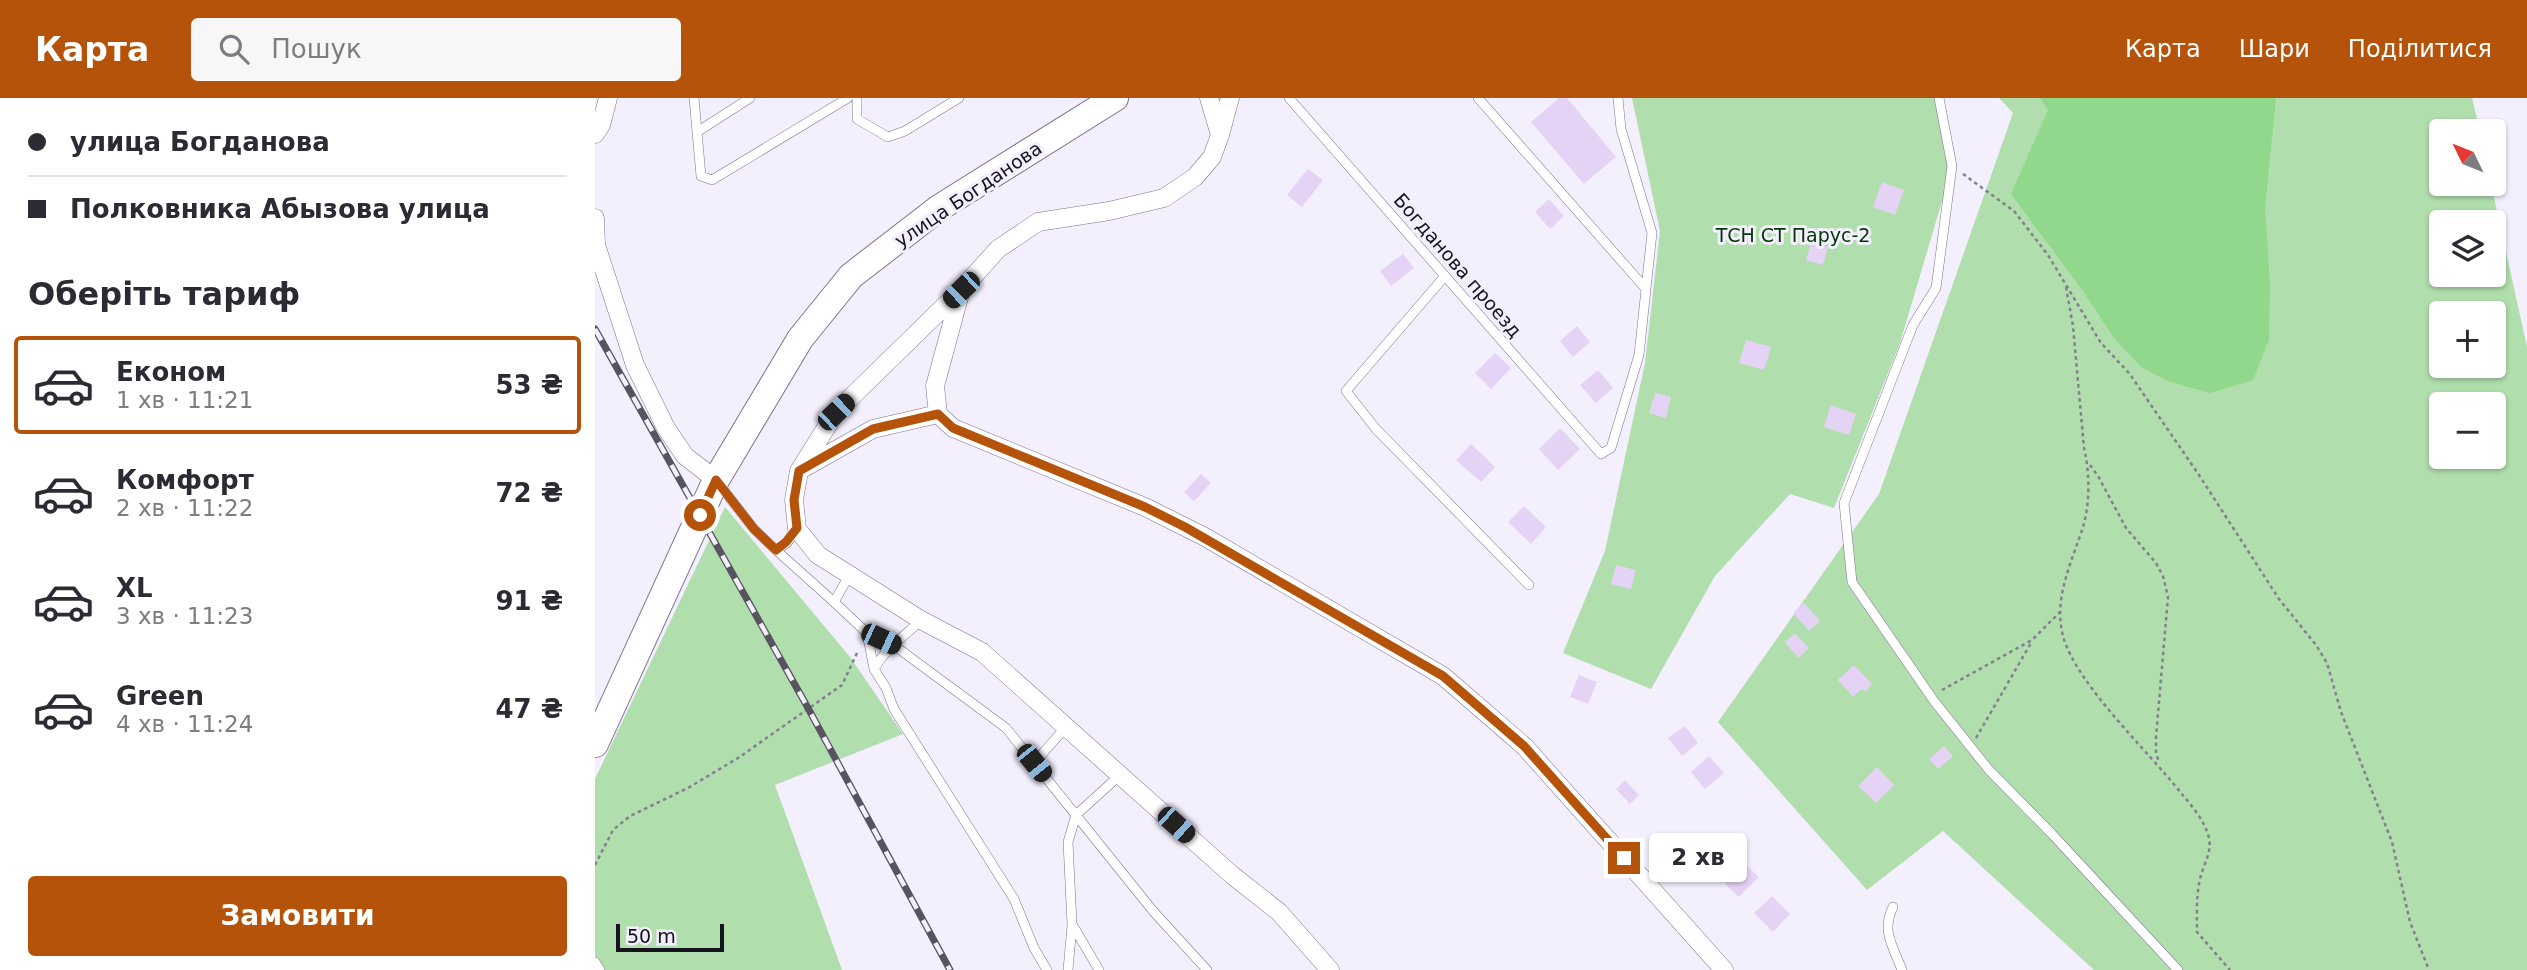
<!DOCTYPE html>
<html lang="uk">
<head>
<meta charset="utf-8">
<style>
  :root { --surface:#fff; --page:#f7f7f7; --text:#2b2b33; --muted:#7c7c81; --line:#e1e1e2; --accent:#b45309 }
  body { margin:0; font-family:"DejaVu Sans",sans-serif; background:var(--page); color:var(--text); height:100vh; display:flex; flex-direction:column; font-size:26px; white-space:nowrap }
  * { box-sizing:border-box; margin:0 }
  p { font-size:23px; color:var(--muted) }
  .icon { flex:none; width:38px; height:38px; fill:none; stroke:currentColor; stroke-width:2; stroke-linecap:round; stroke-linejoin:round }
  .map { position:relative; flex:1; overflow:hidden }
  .panel { display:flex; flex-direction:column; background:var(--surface); width:595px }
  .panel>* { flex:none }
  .hud { display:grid; align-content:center; height:154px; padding:0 28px; background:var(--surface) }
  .needle { width:46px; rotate:313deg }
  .fabs { position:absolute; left:1834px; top:21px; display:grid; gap:14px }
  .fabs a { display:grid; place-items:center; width:77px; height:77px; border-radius:7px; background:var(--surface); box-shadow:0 2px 5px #0004; font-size:35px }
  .scale { position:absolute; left:21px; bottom:18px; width:108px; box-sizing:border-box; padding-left:7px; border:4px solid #16121e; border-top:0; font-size:19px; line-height:24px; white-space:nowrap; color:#16121e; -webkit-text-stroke:5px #f3effd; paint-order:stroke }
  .end { position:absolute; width:32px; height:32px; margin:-16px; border:9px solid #b45309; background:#fff; box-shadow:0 0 0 4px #fff }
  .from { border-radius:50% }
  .bubble { position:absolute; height:49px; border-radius:7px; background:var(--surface); box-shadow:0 2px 5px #0004; font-size:23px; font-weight:600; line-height:49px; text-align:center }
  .car { position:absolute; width:21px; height:42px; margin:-21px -10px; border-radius:9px; box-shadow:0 0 5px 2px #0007; background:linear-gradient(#222 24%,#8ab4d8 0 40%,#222 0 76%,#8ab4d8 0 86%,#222 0) }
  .hud b { display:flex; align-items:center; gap:24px; height:66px; font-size:26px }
  .hud b+b { border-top:2px solid var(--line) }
  .hud i { width:18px; height:18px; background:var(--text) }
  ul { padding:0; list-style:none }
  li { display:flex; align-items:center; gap:21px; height:98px; margin:0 14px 10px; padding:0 14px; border:4px solid transparent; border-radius:7px }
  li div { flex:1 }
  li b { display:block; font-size:26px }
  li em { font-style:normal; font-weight:600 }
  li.selected { border-color:var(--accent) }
  li>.icon { width:63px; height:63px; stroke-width:1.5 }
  h2 { padding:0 28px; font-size:32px; line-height:84px }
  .button { display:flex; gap:14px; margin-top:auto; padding:14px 28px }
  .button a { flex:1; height:80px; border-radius:7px; background:var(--accent); color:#fff; font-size:28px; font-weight:600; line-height:80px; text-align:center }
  header { display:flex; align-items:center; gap:42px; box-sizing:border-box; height:98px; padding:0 35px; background:var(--accent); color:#fff }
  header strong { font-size:33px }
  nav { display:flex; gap:38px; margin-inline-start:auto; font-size:24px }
  .search { width:490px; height:63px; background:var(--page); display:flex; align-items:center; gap:18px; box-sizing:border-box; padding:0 24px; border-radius:7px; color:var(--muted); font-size:26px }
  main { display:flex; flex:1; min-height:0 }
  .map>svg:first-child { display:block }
</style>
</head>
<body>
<header>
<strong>Карта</strong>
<div class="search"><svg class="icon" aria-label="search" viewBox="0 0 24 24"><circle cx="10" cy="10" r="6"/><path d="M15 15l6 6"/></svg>Пошук</div>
<nav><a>Карта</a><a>Шари</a><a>Поділитися</a></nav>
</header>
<main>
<section class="panel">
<div class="hud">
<b><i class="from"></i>улица Богданова</b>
<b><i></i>Полковника Абызова улица</b>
</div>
<h2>Оберіть тариф</h2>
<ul>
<li class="selected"><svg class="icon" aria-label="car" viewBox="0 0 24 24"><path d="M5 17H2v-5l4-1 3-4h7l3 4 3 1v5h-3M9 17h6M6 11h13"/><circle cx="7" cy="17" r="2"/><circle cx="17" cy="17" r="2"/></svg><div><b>Економ</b><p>1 хв · 11:21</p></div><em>53 ₴</em></li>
<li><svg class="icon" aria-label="car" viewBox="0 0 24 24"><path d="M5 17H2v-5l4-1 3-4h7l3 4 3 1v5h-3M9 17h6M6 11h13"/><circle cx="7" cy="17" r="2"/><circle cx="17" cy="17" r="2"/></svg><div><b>Комфорт</b><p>2 хв · 11:22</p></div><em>72 ₴</em></li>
<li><svg class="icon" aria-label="car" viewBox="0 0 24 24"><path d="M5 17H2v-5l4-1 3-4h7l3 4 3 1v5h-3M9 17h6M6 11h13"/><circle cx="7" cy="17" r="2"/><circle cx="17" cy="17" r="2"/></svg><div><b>XL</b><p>3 хв · 11:23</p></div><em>91 ₴</em></li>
<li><svg class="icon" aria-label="car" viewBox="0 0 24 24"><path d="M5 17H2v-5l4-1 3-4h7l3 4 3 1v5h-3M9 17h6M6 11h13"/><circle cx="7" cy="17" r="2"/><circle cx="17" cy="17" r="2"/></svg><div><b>Green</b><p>4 хв · 11:24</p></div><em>47 ₴</em></li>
</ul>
<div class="button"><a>Замовити</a></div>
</section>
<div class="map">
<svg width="1932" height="872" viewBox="0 0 1932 872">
  <rect width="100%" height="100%" fill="#f3effd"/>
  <path fill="#b1dead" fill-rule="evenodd" d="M 1037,0 L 1342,0 L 1356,73 L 1305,245 L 1239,410 L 1195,396 L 1120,478 L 1056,591 L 968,555 L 1010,453 L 1050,265 L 1065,133 Z
    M 1404,0 L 1877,0 L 1885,33 L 1846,33 L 1846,86 L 1896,86 L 1932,249 L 1932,872 L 1499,872 L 1348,733 L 1272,792 L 1123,624 L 1284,396 L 1418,15 ZM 1846,124 L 1899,124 L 1899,177 L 1846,177 ZM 1846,215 L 1899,215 L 1899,268 L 1846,268 ZM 1846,306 L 1899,306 L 1899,359 L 1846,359 Z
    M 130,409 L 255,559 L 308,636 L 180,687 L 247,872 L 0,872 L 0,681 Z"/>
  <path fill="#92d88c" d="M 1445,0 L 1681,0 L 1670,110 L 1675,185 L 1674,242 L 1658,282 L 1615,295 L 1575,284 L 1546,269 L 1519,240 L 1488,193 L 1416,96 L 1453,12 Z"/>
  <path fill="#e5d3f5" d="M 964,0 L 972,0 L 1021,59 L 989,86 L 936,24 Z
    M 713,71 L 728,82 L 707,109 L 692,97 Z
    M 1287,84 L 1309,92 L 1300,117 L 1278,109 Z
    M 954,101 L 969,118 L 955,131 L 940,114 Z
    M 1216,145 L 1233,149 L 1228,167 L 1211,162 Z
    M 808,156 L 819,170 L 796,188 L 785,173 Z
    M 982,228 L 995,244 L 978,259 L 965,243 Z
    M 1151,242 L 1176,249 L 1169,272 L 1144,265 Z
    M 900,255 L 916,270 L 896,291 L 880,275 Z
    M 1003,272 L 1018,290 L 1001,305 L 985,287 Z
    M 1060,295 L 1076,299 L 1071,320 L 1054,315 Z
    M 1236,307 L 1261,316 L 1254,337 L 1229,329 Z
    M 965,330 L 985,351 L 963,372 L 944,351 Z
    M 876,346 L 900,369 L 886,384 L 861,362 Z
    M 606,376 L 616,385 L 599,403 L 589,394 Z
    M 929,408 L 951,429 L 936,446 L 913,424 Z
    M 1021,467 L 1041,472 L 1036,491 L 1016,486 Z
    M 1209,505 L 1225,523 L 1214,533 L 1198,515 Z
    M 1200,535 L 1214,550 L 1203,560 L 1190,544 Z
    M 1259,567 L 1277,586 L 1271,593 L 1267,591 L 1258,599 L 1243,582 Z
    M 984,577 L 1002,584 L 993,606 L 975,599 Z
    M 1090,628 L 1103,645 L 1087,658 L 1073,640 Z
    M 1349,648 L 1358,658 L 1343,671 L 1334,661 Z
    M 1114,658 L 1129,675 L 1110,691 L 1096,674 Z
    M 1282,669 L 1299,687 L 1281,705 L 1263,688 Z
    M 1030,682 L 1044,697 L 1035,706 L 1021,691 Z
    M 1149,765 L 1164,779 L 1144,799 L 1130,786 Z
    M 1177,798 L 1195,816 L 1178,834 L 1159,815 Z"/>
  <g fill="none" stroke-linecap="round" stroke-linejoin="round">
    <g stroke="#7d7392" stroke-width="10">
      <path id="service" d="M 99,0 L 106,78 L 117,82 L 253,0
        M 262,0 L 262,21 L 293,39 L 310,33 L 364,0
        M 694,0 L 1006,356 L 1016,350 L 1044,257 L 1051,191 L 883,0
        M 1023,0 L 1026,31 L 1057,135 L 1051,191
        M 1344,0 L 1357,68 L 1341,190 L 1318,227 L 1249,405 L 1257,484 L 1339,603 L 1394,672 L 1457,736 L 1583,872
        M 102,34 L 155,0
        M 850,178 L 751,293 L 781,331 L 934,487
        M 124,386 L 159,431 L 181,452 L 192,445 L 202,431
        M 181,452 L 239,504
        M 255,476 L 239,504 L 272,535 L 300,548 L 411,630 L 439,665 L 471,629
        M 272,535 L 279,571 L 291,590 L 299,611 L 419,801 L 439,850 L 452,872
        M 280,570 C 287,554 312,536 326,522
        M 439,665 L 558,813 L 612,872
        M 1298,809 C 1286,833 1298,848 1307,872
        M 0,864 L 5,872
        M 473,872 L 477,828
        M 504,872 L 477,826 L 473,744 L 481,717 L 525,677"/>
    </g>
    <g stroke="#7d7392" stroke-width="19">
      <path id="minor" d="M 614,0 L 625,37 L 617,59 L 600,79 L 569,100 L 514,113 L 443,124 L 403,151 L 366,192 L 340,288 L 343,316 L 358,330 L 550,409 L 610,439 L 848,578 L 929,648 L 1129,872
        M 0,36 L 6,27 L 13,0
        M 625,37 L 635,0
        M 0,120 L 1,147 L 40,267 L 71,330 L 90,358 L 121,382
        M 366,192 L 241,314 L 204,373 L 199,402 L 202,431 L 223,457 L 326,522 L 387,554 L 637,777 L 684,814 L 735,872
        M 207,371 L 278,331 L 343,316"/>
    </g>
    <g stroke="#7d7392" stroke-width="28">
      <path id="primary" d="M 0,646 L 121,382 L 205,241 L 256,178 L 344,110 L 520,0"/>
    </g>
    <path stroke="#837f8c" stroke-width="2.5" stroke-dasharray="3.5 3.5" stroke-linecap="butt" d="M 1368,76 L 1419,113 L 1453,157 L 1506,245 L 1534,275 L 1604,377 L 1684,501 L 1721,547 L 1732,565 L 1746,614 L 1797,744 L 1815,824 L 1834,872
      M 1471,189 L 1478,228 L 1489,350 C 1495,375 1495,405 1488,429 C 1477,464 1458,500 1468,538 C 1481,586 1554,654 1586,695 C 1597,708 1610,723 1614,740 C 1617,755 1608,767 1605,781 C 1601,798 1602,817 1602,834 L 1635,872
      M 1495,367 L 1503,378 L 1531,430 L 1561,465 L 1568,478 L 1573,499 L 1561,639 L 1561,654 L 1564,665
      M 1347,592 L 1437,542 L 1465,514
      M 1381,640 L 1436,545
      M 0,767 L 18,732 L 35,718 L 93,690 L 143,660 L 247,587 L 263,553"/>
    <use href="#service" stroke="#fff" stroke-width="9"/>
    <use href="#minor" stroke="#fff" stroke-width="18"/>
    <use href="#primary" stroke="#fff" stroke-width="26"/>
    <g stroke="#57535f" stroke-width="7">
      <path id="rail" d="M 0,231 L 213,610 L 355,872"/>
    </g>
    <use href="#rail" stroke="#f3effd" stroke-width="4.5" stroke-dasharray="13" stroke-linecap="butt"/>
  </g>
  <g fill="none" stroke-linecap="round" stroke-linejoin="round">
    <path stroke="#b45309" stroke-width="9" d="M 105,417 L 121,382 L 159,431 L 181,452 L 191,444 L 202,430 L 199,402 L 204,373 L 278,331 L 343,316 L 358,330 L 550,409 L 590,429 L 848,578 L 929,648 L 1029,760"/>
  </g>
  <g text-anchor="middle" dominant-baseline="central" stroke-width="6" stroke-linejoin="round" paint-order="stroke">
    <g font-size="19" fill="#16121e" stroke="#f3effd">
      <text transform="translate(373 96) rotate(-34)">улица Богданова</text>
      <text transform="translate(863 167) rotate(49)">Богданова проезд</text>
    </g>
    <g font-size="19" fill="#053704" stroke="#f3effd">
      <text x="1198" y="137">ТСН СТ Парус-2</text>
    </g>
  </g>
</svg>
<div class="fabs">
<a><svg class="needle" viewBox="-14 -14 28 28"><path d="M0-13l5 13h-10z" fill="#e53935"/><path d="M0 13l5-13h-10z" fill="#7c7c81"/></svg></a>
<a><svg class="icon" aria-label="layers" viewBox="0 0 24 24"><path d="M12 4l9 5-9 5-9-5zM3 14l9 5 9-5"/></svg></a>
<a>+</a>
<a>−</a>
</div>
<div class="scale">50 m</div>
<i class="end from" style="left:105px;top:417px"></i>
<i class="end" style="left:1029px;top:760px"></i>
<div class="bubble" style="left:1054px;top:735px;width:98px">2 хв</div>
<i class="car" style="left:366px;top:192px;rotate:226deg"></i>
<i class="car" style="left:241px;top:314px;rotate:46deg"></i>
<i class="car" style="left:286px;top:541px;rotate:115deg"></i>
<i class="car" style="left:439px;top:665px;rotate:141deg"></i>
<i class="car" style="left:581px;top:727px;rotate:132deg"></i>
</div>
</main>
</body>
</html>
